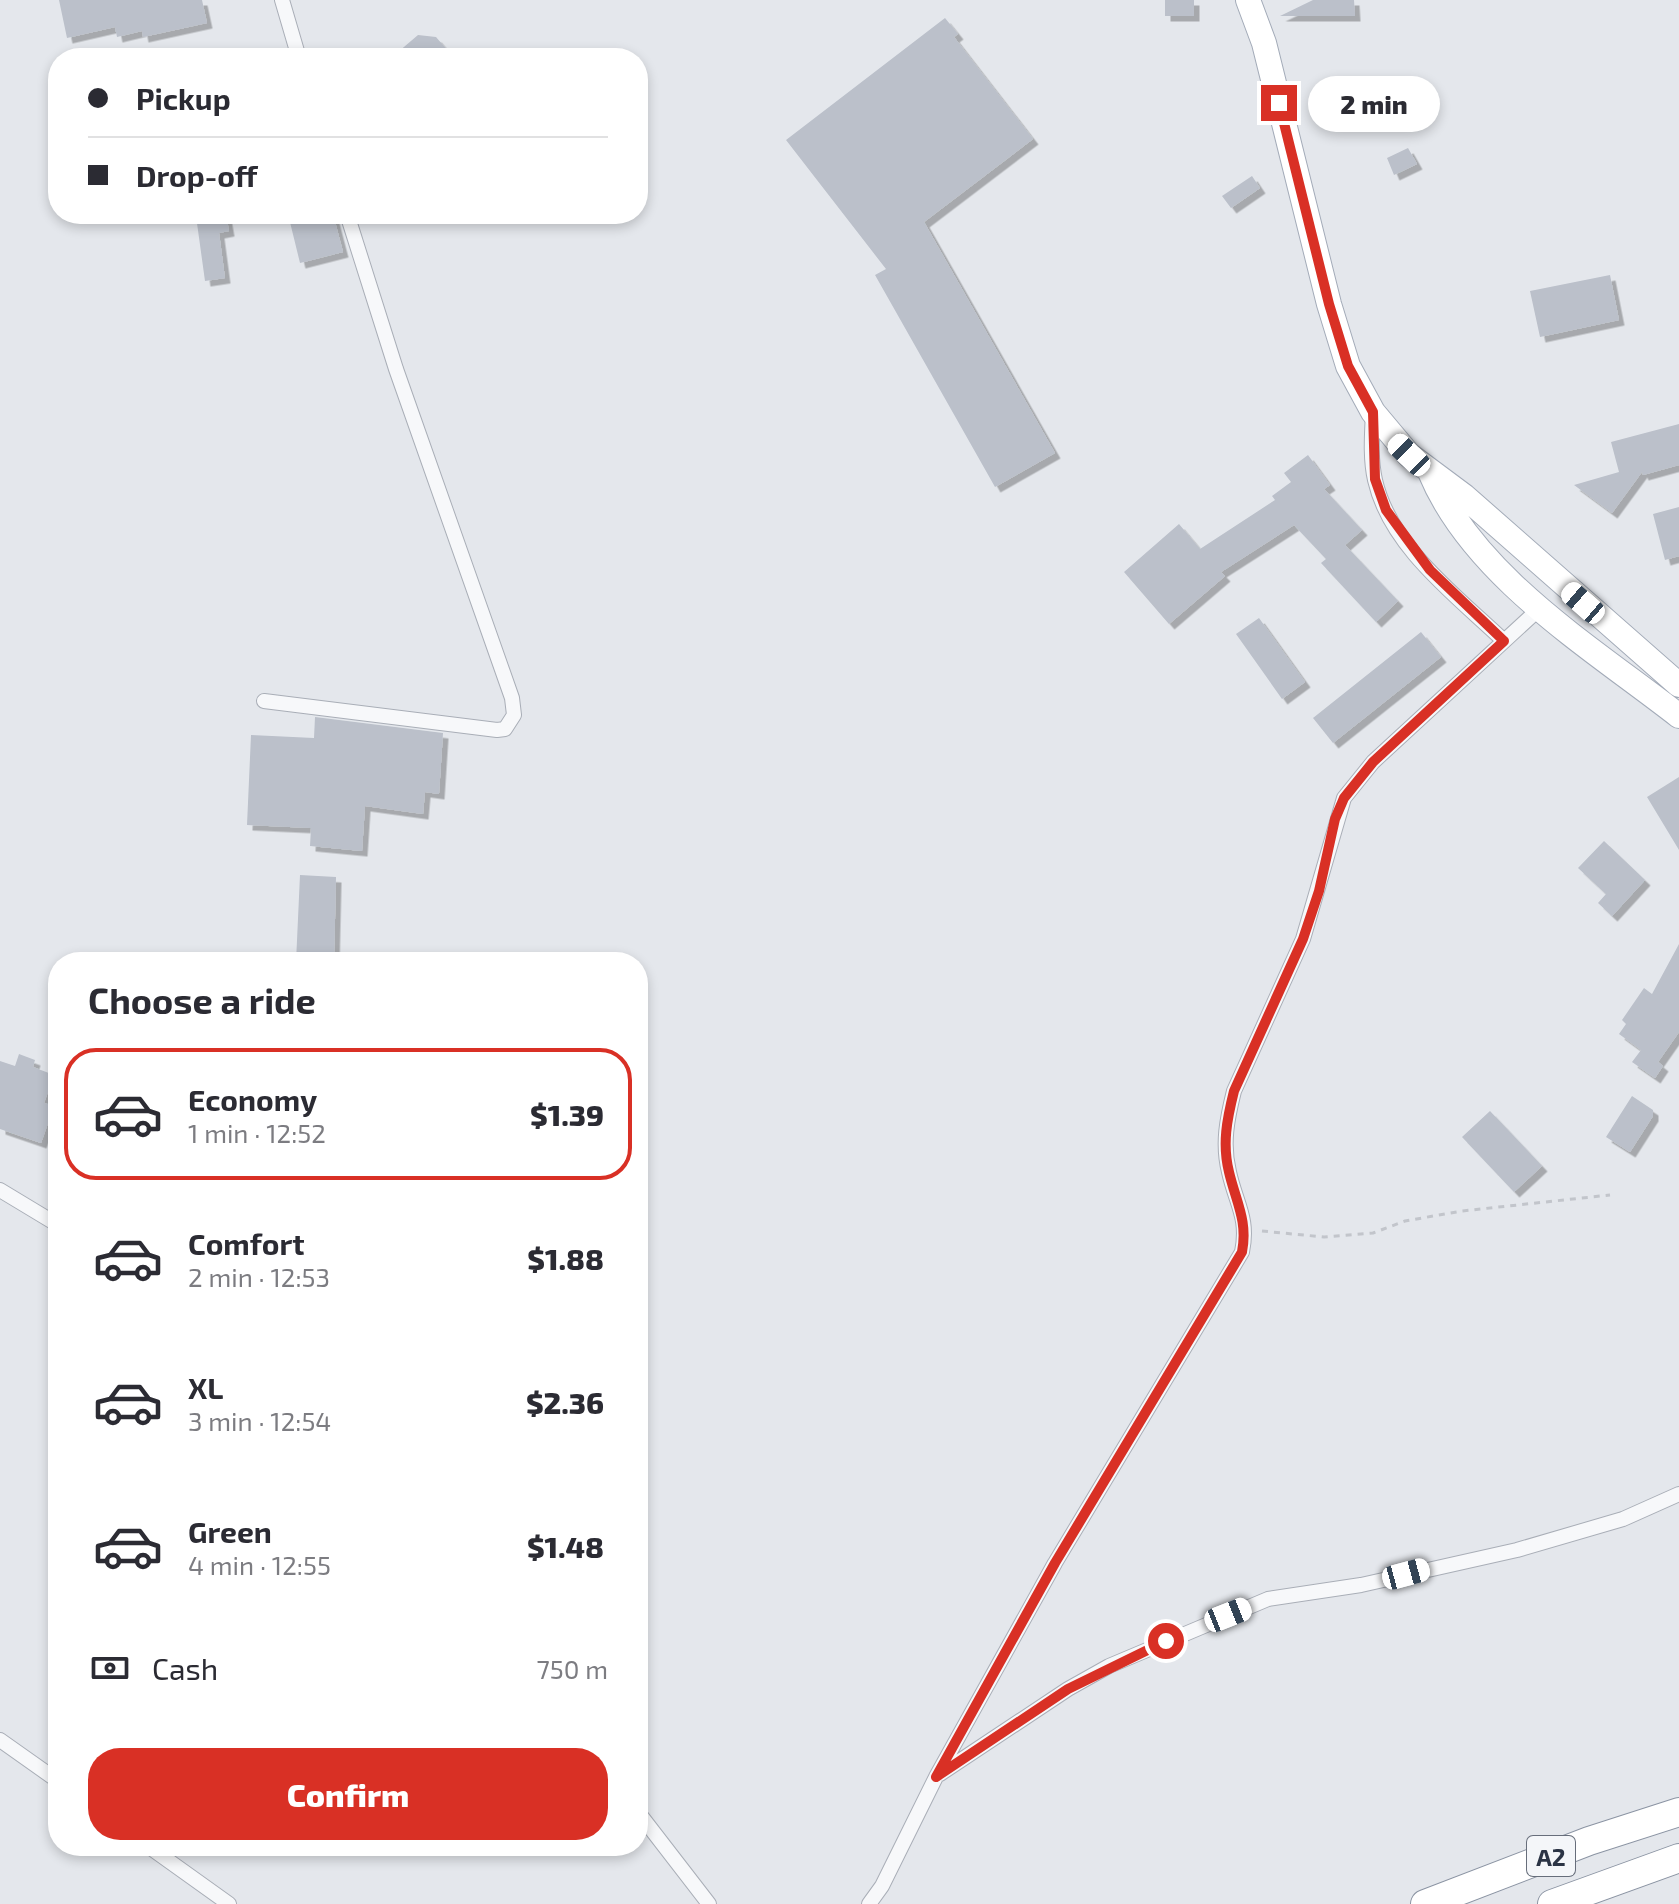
<!DOCTYPE html>
<html lang="en">
<head>
<meta charset="utf-8">
<style>
  :root { --surface:#fff; --page:#f7f7f7; --text:#2b2b33; --muted:#7c7c81; --line:#e1e1e2; --accent:#d93025 }
  body { margin:0; font-family:"Exo 2",sans-serif; background:var(--page); color:var(--text); height:100vh; display:flex; flex-direction:column; font-size:30px; white-space:nowrap }
  * { box-sizing:border-box; margin:0 }
  p { font-size:26px; color:var(--muted) }
  .icon { flex:none; width:44px; height:44px; fill:none; stroke:currentColor; stroke-width:2; stroke-linecap:round; stroke-linejoin:round }
  .map { position:relative; flex:1; overflow:hidden }
  .sheet { position:absolute; left:48px; top:952px; width:600px; height:904px; display:flex; flex-direction:column; background:var(--surface); border-radius:32px; box-shadow:0 4px 12px #0003 }
  .sheet>* { flex:none }
  .hud { position:absolute; left:48px; top:48px; width:600px; height:176px; border-radius:32px; box-shadow:0 4px 12px #0003; display:grid; align-content:center; height:176px; padding:0 40px; background:var(--surface) }
  .end { position:absolute; width:36px; height:36px; margin:-18px; border:10px solid #d93025; background:#fff; box-shadow:0 0 0 4px #fff }
  .from { border-radius:50% }
  .bubble { position:absolute; height:56px; border-radius:28px; background:var(--surface); box-shadow:0 4px 12px #0003; font-size:26px; font-weight:800; line-height:56px; text-align:center }
  .car { position:absolute; width:24px; height:48px; margin:-24px -12px; border-radius:10px; box-shadow:0 0 6px 2px #0007; background:linear-gradient(#fff 24%,#345 0 40%,#fff 0 76%,#345 0 86%,#fff 0) }
  .hud b { display:flex; align-items:center; gap:28px; height:76px; font-size:30px }
  .hud b+b { border-top:2px solid var(--line) }
  .hud i { width:20px; height:20px; background:var(--text) }
  ul { padding:0; list-style:none }
  li { display:flex; align-items:center; gap:24px; height:132px; margin:0 16px 12px; padding:0 24px; border:4px solid transparent; border-radius:32px }
  li div { flex:1 }
  li b { display:block; font-size:30px }
  li em { font-style:normal; font-weight:800 }
  li.active { border-color:var(--accent) }
  li>.icon { width:72px; height:72px; stroke-width:1.5 }
  h2 { padding:0 40px; font-size:36px; line-height:96px }
  .pay { display:flex; align-items:center; gap:20px; height:88px; padding:0 40px; font-size:30px }
  .pay p { margin-inline-start:auto }
  .cta { display:flex; gap:16px; margin-top:auto; padding:16px 40px }
  .cta a { flex:1; height:92px; border-radius:32px; background:var(--accent); color:#fff; font-size:32px; font-weight:800; line-height:92px; text-align:center }
  .map>svg:first-child { display:block }
</style>
</head>
<body>
<div class="map">
<svg width="1679" height="1904" viewBox="0 0 1679 1904">
  <defs>
    <filter id="shadow"><feDropShadow dx="5.5" dy="5.5" stdDeviation="0" flood-color="#0004"/></filter>
  </defs>
  <rect width="100%" height="100%" fill="#e4e7ec"/>
  <path fill="#bbc0ca" filter="url(#shadow)" d="M 59,0 L 202,0 L 207,23 L 143,37 L 142,31 L 117,37 L 115,27 L 67,38 Z
    M 1165,0 L 1194,0 L 1194,16 L 1165,16 Z
    M 1313,0 L 1354,0 L 1355,16 L 1280,16 Z
    M 945,18 L 958,34 L 954,37 L 1033,139 L 924,222 L 1055,453 L 995,487 L 875,275 L 886,269 L 786,140 Z
    M 418,35 L 436,37 L 454,58 L 391,58 Z
    M 1408,148 L 1417,164 L 1394,175 L 1387,158 Z
    M 1252,176 L 1260,188 L 1231,208 L 1222,196 Z
    M 226,214 L 229,231 L 219,233 L 225,278 L 205,281 L 196,216 Z
    M 288,214 L 333,214 L 343,252 L 300,263 Z
    M 1610,275 L 1619,320 L 1540,337 L 1530,291 Z
    M 1679,424 L 1679,465 L 1643,475 L 1642,472 L 1612,513 L 1574,485 L 1619,472 L 1611,442 Z
    M 1308,455 L 1330,485 L 1324,489 L 1362,530 L 1345,545 L 1398,601 L 1376,622 L 1321,563 L 1326,559 L 1294,525 L 1221,572 L 1225,576 L 1169,624 L 1124,572 L 1179,524 L 1200,549 L 1275,500 L 1272,496 L 1291,482 L 1284,473 Z
    M 1679,507 L 1679,556 L 1665,560 L 1653,514 Z
    M 1259,618 L 1305,682 L 1282,699 L 1236,634 Z
    M 1421,632 L 1441,657 L 1333,743 L 1313,718 Z
    M 315,717 L 443,733 L 439,794 L 425,792 L 423,814 L 365,806 L 362,851 L 310,846 L 311,828 L 247,825 L 251,735 L 314,738 Z
    M 1679,777 L 1679,850 L 1647,797 Z
    M 1604,841 L 1645,880 L 1612,916 L 1598,903 L 1606,894 L 1578,868 Z
    M 300,875 L 336,877 L 334,962 L 296,962 Z
    M 1679,944 L 1679,1032 L 1658,1062 L 1663,1066 L 1655,1078 L 1632,1062 L 1641,1050 L 1619,1034 L 1626,1024 L 1622,1020 L 1644,988 L 1652,994 Z
    M 19,1054 L 35,1060 L 33,1067 L 54,1075 L 44,1103 L 54,1106 L 41,1143 L 0,1129 L 0,1061 L 15,1066 Z
    M 1632,1096 L 1653,1110 L 1653,1116 L 1630,1152 L 1606,1137 Z
    M 1490,1111 L 1542,1166 L 1514,1192 L 1462,1137 Z"/>
  <g fill="none" stroke-linecap="round" stroke-linejoin="round">
    <g stroke="#a9aeb7" stroke-width="16">
      <path id="minor" d="M 282,0 L 299,58
        M 1373,412 C 1372,434 1370,458 1375,480 C 1390,547 1457,596 1504,641
        M 264,701 L 497,730 L 505,729 L 514,715 L 512,698 L 396,369 L 347,214
        M 0,1190 L 58,1225
        M 0,1740 L 58,1781
        M 940,1774 L 1068,1689 L 1109,1666 L 1268,1599 L 1361,1585 L 1517,1550 L 1623,1519 L 1679,1494
        M 638,1812 L 709,1904
        M 148,1846 L 229,1904
        M 869,1904 L 882,1886 L 936,1777 L 1055,1563 L 1242,1252 C 1249,1218 1236,1204 1229,1172 C 1222,1144 1227,1119 1234,1091 L 1303,939 L 1344,798 L 1373,762 L 1540,608"/>
    </g>
    <g stroke="#a3abb8" stroke-width="26">
      <path id="primary" d="M 1248,0 L 1264,43 L 1329,304 L 1348,366 L 1373,412 L 1409,455 L 1464,496 L 1679,685
        M 1430,472 C 1473,576 1592,648 1679,716"/>
    </g>
    <g stroke="#8b94a3" stroke-width="30">
      <path id="motorway" d="M 1425,1904 L 1589,1841 L 1679,1812
        M 1552,1904 L 1679,1858"/>
    </g>
    <path stroke="#c2c5cb" stroke-width="3" stroke-dasharray="6 6" stroke-linecap="butt" d="M 1262,1231 L 1324,1237 L 1373,1233 L 1405,1221 L 1462,1211 L 1610,1195"/>
    <use href="#minor" stroke="#f7f8fa" stroke-width="14"/>
    <use href="#primary" stroke="#fff" stroke-width="24"/>
    <use href="#motorway" stroke="#fff" stroke-width="28"/>
  </g>
  <g fill="none" stroke-linecap="round" stroke-linejoin="round">
    <path stroke="#d93025" stroke-width="10" d="M 1166,1641 L 1068,1689 L 936,1777 L 1055,1563 L 1242,1252 C 1248,1221 1236,1202 1229,1172 C 1222,1144 1227,1119 1234,1091 L 1303,939 L 1319,891 L 1335,819 L 1344,798 L 1373,762 L 1504,641 L 1430,570 L 1386,510 L 1375,479 L 1373,412 L 1348,366 L 1329,304 L 1279,103"/>
  </g>
  <g text-anchor="middle" dominant-baseline="central" stroke-width="8" stroke-linejoin="round" paint-order="stroke">
    <rect fill="#f4f6f9" stroke="#676e7b" stroke-width="2" x="1527" y="1836" width="48" height="40" rx="6"/>
    <g font-size="24" font-weight="bold" fill="#2b3445">
      <text x="1551" y="1856">A2</text>
    </g>
  </g>
</svg>
<i class="end from" style="left:1166px;top:1641px"></i>
<i class="end" style="left:1279px;top:103px"></i>
<div class="bubble" style="left:1308px;top:76px;width:132px">2 min</div>
<i class="car" style="left:1409px;top:455px;rotate:314deg"></i>
<i class="car" style="left:1583px;top:603px;rotate:311deg"></i>
<i class="car" style="left:1406px;top:1574px;rotate:75deg"></i>
<i class="car" style="left:1228px;top:1615px;rotate:68deg"></i>
<div class="hud">
<b><i class="from"></i>Pickup</b>
<b><i></i>Drop-off</b>
</div>
<section class="sheet">
<h2>Choose a ride</h2>
<ul>
<li class="active"><svg class="icon" aria-label="car" viewBox="0 0 24 24"><path d="M5 17H2v-5l4-1 3-4h7l3 4 3 1v5h-3M9 17h6M6 11h13"/><circle cx="7" cy="17" r="2"/><circle cx="17" cy="17" r="2"/></svg><div><b>Economy</b><p>1 min · 12:52</p></div><em>$1.39</em></li>
<li><svg class="icon" aria-label="car" viewBox="0 0 24 24"><path d="M5 17H2v-5l4-1 3-4h7l3 4 3 1v5h-3M9 17h6M6 11h13"/><circle cx="7" cy="17" r="2"/><circle cx="17" cy="17" r="2"/></svg><div><b>Comfort</b><p>2 min · 12:53</p></div><em>$1.88</em></li>
<li><svg class="icon" aria-label="car" viewBox="0 0 24 24"><path d="M5 17H2v-5l4-1 3-4h7l3 4 3 1v5h-3M9 17h6M6 11h13"/><circle cx="7" cy="17" r="2"/><circle cx="17" cy="17" r="2"/></svg><div><b>XL</b><p>3 min · 12:54</p></div><em>$2.36</em></li>
<li><svg class="icon" aria-label="car" viewBox="0 0 24 24"><path d="M5 17H2v-5l4-1 3-4h7l3 4 3 1v5h-3M9 17h6M6 11h13"/><circle cx="7" cy="17" r="2"/><circle cx="17" cy="17" r="2"/></svg><div><b>Green</b><p>4 min · 12:55</p></div><em>$1.48</em></li>
</ul>
<div class="pay"><svg class="icon" aria-label="cash" viewBox="0 0 24 24"><path d="M3 7h18v10H3z"/><circle cx="12" cy="12" r="2"/></svg>Cash<p>750 m</p></div>
<div class="cta"><a>Confirm</a></div>
</section>
</div>
</body>
</html>
